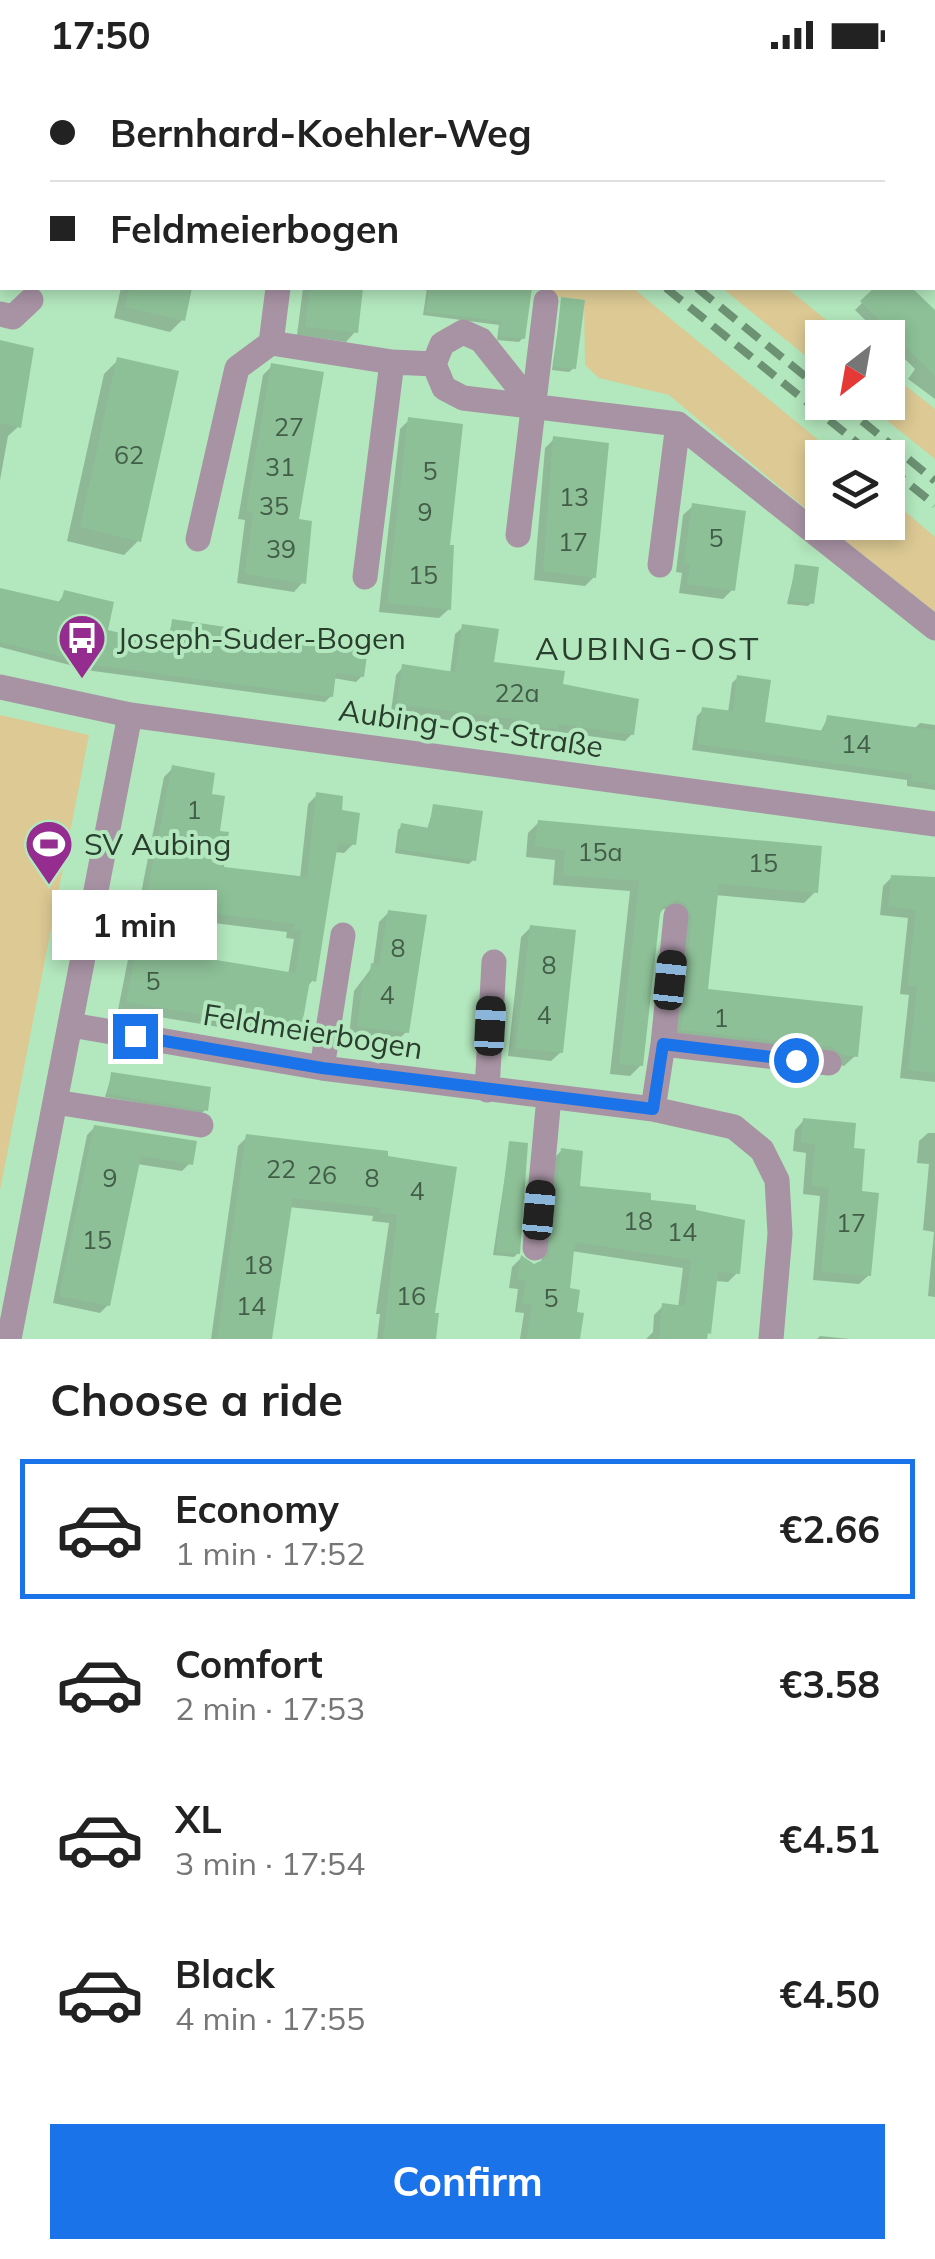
<!DOCTYPE html>
<html lang="en">
<head>
<meta charset="utf-8">
<style>
  :root { --surface:#fff; --page:#f2f2f2; --text:#222; --muted:#767676; --line:#e0e0e0; --accent:#1a73e8 }
  body { margin:0; font-family:Mulish,sans-serif; background:var(--page); color:var(--text); height:100vh; display:flex; flex-direction:column; font-size:38px; white-space:nowrap }
  * { box-sizing:border-box; margin:0 }
  p { font-size:32px; color:var(--muted) }
  .icon { flex:none; width:55px; height:55px; fill:none; stroke:currentColor; stroke-width:2; stroke-linecap:round; stroke-linejoin:round }
  .map { position:relative; height:1269px; overflow:hidden }
  .side { display:flex; flex-direction:column; background:var(--surface); flex:1 }
  .side>* { flex:none }
  .guide { position:absolute; left:0px; top:0px; width:935px; height:220px; box-shadow:0 5px 15px #0003; display:grid; align-content:center; height:220px; padding:0 50px; background:var(--surface) }
  .needle { width:65px; rotate:211deg }
  .controls { position:absolute; left:805px; top:250px; display:grid; gap:20px }
  .controls a { display:grid; place-items:center; width:100px; height:100px; border-radius:0px; background:var(--surface); box-shadow:0 5px 15px #0003; font-size:50px }
  .end { position:absolute; width:45px; height:45px; margin:-22px; border:12px solid #1a73e8; background:#fff; box-shadow:0 0 0 5px #fff }
  .from { border-radius:50% }
  .bubble { position:absolute; height:70px; border-radius:0px; background:var(--surface); box-shadow:0 5px 15px #0003; font-size:32px; font-weight:700; line-height:70px; text-align:center }
  .car { position:absolute; width:30px; height:60px; margin:-30px -15px; border-radius:12px; box-shadow:0 0 8px 2px #0007; background:linear-gradient(#222 24%,#8ab4d8 0 40%,#222 0 76%,#8ab4d8 0 86%,#222 0) }
  .guide b { display:flex; align-items:center; gap:35px; height:95px; font-size:38px }
  .guide b+b { border-top:2px solid var(--line) }
  .guide i { width:25px; height:25px; background:var(--text) }
  ul { padding:0; list-style:none }
  li { display:flex; align-items:center; gap:30px; height:140px; margin:0 20px 15px; padding:0 30px; border:5px solid transparent; border-radius:0px }
  li div { flex:1 }
  li b { display:block; font-size:38px }
  li em { font-style:normal; font-weight:700 }
  li.on { border-color:var(--accent) }
  li>.icon { width:90px; height:90px; stroke-width:1.5 }
  h2 { padding:0 50px; font-size:45px; line-height:120px }
  .button { display:flex; gap:20px; margin-top:auto; padding:20px 50px }
  .button a { flex:1; height:115px; border-radius:0px; background:var(--accent); color:#fff; font-size:40px; font-weight:700; line-height:115px; text-align:center }
  .status { display:flex; justify-content:space-between; align-items:center; height:70px; padding:0 50px; background:var(--surface); direction:ltr }
  .status svg { height:28px; fill:currentColor }
  .map>svg:first-child { display:block }
</style>
</head>
<body>
<div class="status"><b>17:50</b><svg viewBox="0 0 49 12"><path d="M0 12V9h3v3zM5 12V6h3v6zM10 12V3h3v9zM15 12V0h3v12zM26 1h20v11H26zM47 4h2v5h-2z"/></svg></div>
<div class="map">
<svg width="935" height="1269" viewBox="0 0 935 1269">
  <rect width="100%" height="100%" fill="#b3e7bd"/>
  <path fill="#dcc994" d="M 550,218 L 633,218 L 839,387 L 822,388 L 822,452 L 669,325 L 599,308 L 585,295 L 584,230 L 558,227 Z
    M 722,218 L 787,218 L 847,267 L 822,268 L 822,299 Z
    M 888,302 L 935,339 L 935,389 L 865,333 L 888,332 Z
    M 888,427 L 935,467 L 935,542 L 823,453 L 888,452 Z
    M 0,645 L 89,665 L 0,1120 Z"/>
  <path fill="#0003" fill-rule="evenodd" d="M 650,0 L 742,0 L 650,2 Z
    M 919,0 L 935,0 L 935,13 L 932,2 Z
    M 121,218 L 190,218 L 182,250 L 170,262 L 114,248 Z
    M 303,218 L 360,218 L 355,262 L 346,272 L 297,265 Z
    M 427,218 L 529,218 L 523,268 L 519,272 L 497,270 L 499,255 L 423,245 Z
    M 877,218 L 909,218 L 935,244 L 935,329 L 908,309 L 915,299 L 855,240 Z
    M 562,230 L 574,298 L 569,302 L 552,300 Z
    M 0,273 L 19,356 L 8,366 L 0,410 Z
    M 118,290 L 138,471 L 124,485 L 67,471 L 104,304 Z
    M 272,296 L 303,512 L 294,522 L 237,513 L 245,450 L 238,449 L 263,305 Z
    M 409,350 L 447,477 L 449,539 L 439,548 L 379,542 L 400,359 Z
    M 554,369 L 594,507 L 585,516 L 534,510 L 545,378 Z
    M 693,436 L 733,519 L 723,529 L 679,523 L 682,503 L 676,502 L 683,445 Z
    M 796,496 L 812,532 L 808,536 L 787,534 Z
    M 0,521 L 58,533 L 65,523 L 105,562 L 148,572 L 166,569 L 173,552 L 362,606 L 356,612 L 333,608 L 331,626 L 325,632 L 93,601 L 0,577 Z
    M 463,557 L 491,594 L 561,616 L 632,664 L 625,671 L 552,661 L 548,666 L 391,641 L 396,605 L 403,597 L 450,604 L 455,564 Z
    M 738,607 L 762,654 L 820,663 L 828,647 L 914,659 L 920,653 L 935,655 L 935,720 L 907,716 L 907,710 L 692,680 L 697,646 L 703,640 L 728,643 L 732,613 Z
    M 173,698 L 209,726 L 221,799 L 300,808 L 308,734 L 317,725 L 339,742 L 353,774 L 344,783 L 334,782 L 313,910 L 306,918 L 299,960 L 290,969 L 118,940 L 164,707 ZM 190,850 L 287,862 L 286,868 L 294,869 L 288,905 L 183,887 Z
    M 434,736 L 473,790 L 469,794 L 395,783 L 398,760 L 402,756 L 427,760 Z
    M 539,752 L 815,822 L 804,833 L 715,825 L 705,922 L 855,986 L 844,996 L 671,970 L 676,844 L 664,839 L 658,842 L 641,995 L 630,1006 L 610,1004 L 630,821 L 553,815 L 555,790 L 526,787 L 528,763 Z
    M 892,807 L 935,812 L 935,1012 L 900,1008 L 909,925 L 900,924 L 908,848 L 880,845 L 883,816 Z
    M 389,842 L 406,962 L 397,971 L 349,966 L 354,921 L 373,896 L 379,852 Z
    M 531,857 L 561,982 L 551,991 L 508,986 L 521,867 Z
    M 112,1004 L 205,1040 L 201,1044 L 105,1027 Z
    M 804,1050 L 851,1080 L 869,1205 L 859,1214 L 813,1210 L 820,1126 L 803,1124 L 806,1083 L 793,1081 L 795,1060 Z
    M 95,1057 L 190,1093 L 182,1101 L 137,1094 L 108,1235 L 100,1243 L 53,1233 L 87,1065 Z
    M 928,1063 L 935,1063 L 935,1227 L 928,1226 L 934,1162 L 923,1160 L 929,1094 L 917,1093 L 919,1071 Z
    M 247,1067 L 386,1083 L 432,1245 L 433,1269 L 377,1269 L 380,1244 L 376,1244 L 389,1153 L 372,1151 L 373,1146 L 289,1137 L 269,1269 L 211,1269 L 238,1076 Z
    M 510,1073 L 518,1183 L 514,1187 L 493,1185 Z
    M 561,1081 L 577,1118 L 648,1132 L 737,1203 L 728,1212 L 715,1211 L 707,1269 L 646,1269 L 653,1262 L 654,1245 L 663,1236 L 678,1238 L 683,1198 L 571,1181 L 567,1221 L 577,1269 L 520,1269 L 524,1243 L 515,1242 L 518,1219 L 509,1218 L 512,1197 L 521,1188 L 534,1197 L 541,1193 L 552,1090 Z
    M 820,1266 L 850,1269 L 817,1269 Z"/>
  <path fill="#8dc097" fill-rule="evenodd" d="M 129,218 L 192,218 L 185,251 L 125,237 Z
    M 310,218 L 363,218 L 358,263 L 305,257 Z
    M 429,218 L 532,218 L 525,269 L 499,266 L 501,251 L 426,242 Z
    M 874,218 L 912,218 L 935,240 L 935,306 L 860,231 Z
    M 561,227 L 585,230 L 576,299 L 554,297 Z
    M 0,270 L 34,278 L 21,358 L 0,353 Z
    M 117,287 L 179,301 L 141,472 L 80,457 Z
    M 271,293 L 324,302 L 299,449 L 312,451 L 306,514 L 245,504 L 253,442 L 246,441 Z
    M 408,347 L 463,354 L 450,475 L 454,475 L 451,540 L 387,533 Z
    M 553,366 L 609,373 L 596,508 L 543,501 Z
    M 692,433 L 746,441 L 735,521 L 687,514 L 690,494 L 684,493 Z
    M 795,494 L 819,497 L 814,534 L 790,530 Z
    M 0,518 L 61,532 L 64,520 L 114,532 L 108,560 L 150,570 L 151,566 L 170,566 L 172,549 L 368,578 L 364,607 L 336,603 L 333,627 L 100,596 L 0,572 Z
    M 462,554 L 499,559 L 494,592 L 565,601 L 563,614 L 639,629 L 634,665 L 559,654 L 558,659 L 527,655 L 527,651 L 397,634 L 402,594 L 455,602 Z
    M 737,605 L 771,610 L 765,652 L 824,661 L 827,645 L 935,660 L 935,714 L 912,711 L 912,704 L 697,674 L 702,637 L 733,641 Z
    M 172,695 L 215,703 L 212,724 L 225,726 L 220,761 L 229,762 L 224,797 L 307,807 L 316,722 L 343,726 L 342,740 L 360,743 L 356,775 L 338,773 L 316,912 L 310,910 L 301,961 L 126,932 ZM 194,841 L 295,854 L 293,859 L 302,861 L 295,903 L 186,885 Z
    M 433,734 L 483,741 L 476,791 L 397,779 L 401,753 L 429,758 Z
    M 538,750 L 822,776 L 818,823 L 719,814 L 708,919 L 863,936 L 858,987 L 843,985 L 831,977 L 681,960 L 692,847 L 686,834 L 677,830 L 664,836 L 660,844 L 643,996 L 619,994 L 639,811 L 563,805 L 565,780 L 535,776 Z
    M 891,805 L 935,807 L 935,1003 L 908,1000 L 917,917 L 907,915 L 916,840 L 888,836 Z
    M 388,840 L 427,845 L 409,963 L 357,957 L 363,909 L 369,910 L 371,893 L 379,895 Z
    M 530,855 L 576,860 L 563,983 L 516,978 Z
    M 111,1002 L 211,1017 L 208,1041 L 108,1024 Z
    M 803,1048 L 856,1053 L 854,1078 L 865,1079 L 862,1121 L 879,1123 L 871,1206 L 821,1202 L 829,1118 L 811,1116 L 815,1074 L 801,1073 Z
    M 94,1055 L 197,1071 L 193,1095 L 141,1086 L 110,1236 L 59,1226 Z
    M 246,1064 L 388,1081 L 388,1086 L 457,1097 L 435,1243 L 439,1243 L 436,1269 L 383,1269 L 397,1145 L 379,1143 L 380,1138 L 293,1128 L 272,1269 L 217,1269 Z
    M 509,1071 L 528,1073 L 520,1184 L 496,1182 Z
    M 561,1078 L 583,1081 L 580,1116 L 651,1123 L 651,1130 L 696,1135 L 696,1140 L 745,1150 L 740,1204 L 718,1202 L 711,1264 L 707,1263 L 706,1269 L 659,1269 L 662,1233 L 685,1236 L 691,1190 L 575,1172 L 570,1218 L 580,1220 L 577,1242 L 584,1243 L 580,1269 L 526,1269 L 532,1235 L 522,1233 L 526,1211 L 517,1210 L 521,1185 L 534,1194 L 549,1187 Z"/>
  <g fill="none" stroke-linecap="round" stroke-linejoin="round">
    <path stroke="#a893a5" stroke-width="25" d="M 0,244 L 13,247 L 31,230
      M 271,273 L 278,218
      M 535,338 L 481,270 L 463,262 L 442,274 L 434,294 L 444,318 L 463,328 L 678,354 L 935,558
      M 518,465 L 546,231
      M 198,469 L 237,298 L 271,273 L 392,292 L 434,294
      M 660,495 L 678,354
      M 365,507 L 392,292
      M 0,617 L 130,645 L 935,754
      M 71,955 L 322,998 L 653,1039 L 734,1057 L 762,1080 L 777,1110 L 780,1164 L 771,1269
      M 663,974 L 676,846
      M 322,998 L 343,865
      M 487,1020 L 494,892
      M 55,1032 L 201,1055
      M 653,1039 L 663,974 L 829,993
      M 535,1178 L 549,1027
      M 9,1269 L 130,645"/>
    <path stroke="#7e5a7a" stroke-width="25" d="M 839,0 L 841,2
      M 932,120 L 935,123"/>
    <path stroke="#6c9173" stroke-width="8" stroke-dasharray="20 10" stroke-linecap="butt" d="M 399,0 L 402,2
      M 428,0 L 431,2
      M 666,218 L 876,388
      M 697,218 L 822,320
      M 839,332 L 935,411
      M 888,397 L 935,435"/>
  </g>
  <g fill="none" stroke-linecap="round" stroke-linejoin="round">
    <path stroke="#1a73e8" stroke-width="12" d="M 135,966 L 322,998 L 653,1039 L 663,974 L 796,990"/>
  </g>
  <defs>
    <g id="bus-pin" transform="scale(2.5)"><path d="M0 17L-7.5 6A9.5 9.5 0 1 1 7.5 6Z" fill="#952c8f" stroke="#b3e7bd"/><path d="M-5-6H5V4H4V6H2V4H-2V6H-4V4H-5ZM-3.5-4V0h7V-4ZM-3.5 1.2v1.5H-2V1.2ZM2 1.2v1.5H3.5V1.2Z" fill="#fff"/></g>
    <g id="stadium-pin" transform="scale(2.5)"><path d="M0 17L-7.5 6A9.5 9.5 0 1 1 7.5 6Z" fill="#952c8f" stroke="#b3e7bd"/><path d="M0-5a6.5 5 0 1 0 0 10a6.5 5 0 1 0 0-10ZM-3.5-1.8h7v3.6h-7Z" fill="#fff"/></g>
  </defs>
  <g fill-rule="evenodd">
    <use href="#bus-pin" x="82" y="568"/>
    <use href="#stadium-pin" x="49" y="774"/>
  </g>
  <g text-anchor="middle" dominant-baseline="central" stroke-width="8" stroke-linejoin="round" paint-order="stroke">
    <g font-size="25" fill="#425e48">
      <text x="289" y="356">27</text>
      <text x="129" y="384">62</text>
      <text x="280" y="396">31</text>
      <text x="430" y="400">5</text>
      <text x="574" y="426">13</text>
      <text x="274" y="435">35</text>
      <text x="425" y="441">9</text>
      <text x="716" y="467">5</text>
      <text x="573" y="471">17</text>
      <text x="281" y="478">39</text>
      <text x="423" y="504">15</text>
      <text x="517" y="622">22a</text>
      <text x="856" y="673">14</text>
      <text x="194" y="739">1</text>
      <text x="600" y="781">15a</text>
      <text x="763" y="792">15</text>
      <text x="398" y="877">8</text>
      <text x="549" y="894">8</text>
      <text x="153" y="910">5</text>
      <text x="387" y="924">4</text>
      <text x="544" y="944">4</text>
      <text x="721" y="947">1</text>
      <text x="281" y="1098">22</text>
      <text x="322" y="1104">26</text>
      <text x="110" y="1107">9</text>
      <text x="372" y="1107">8</text>
      <text x="417" y="1120">4</text>
      <text x="638" y="1150">18</text>
      <text x="851" y="1152">17</text>
      <text x="682" y="1161">14</text>
      <text x="97" y="1169">15</text>
      <text x="258" y="1194">18</text>
      <text x="411" y="1225">16</text>
      <text x="551" y="1227">5</text>
      <text x="251" y="1235">14</text>
    </g>
    <g font-size="30" fill="#293e2d" stroke="#b3e7bd" text-anchor="start">
      <text x="117" y="568">Joseph-Suder-Bogen</text>
      <text x="84" y="774">SV Aubing</text>
    </g>
    <g font-size="30" fill="#293e2d" stroke="#b3e7bd">
      <text transform="translate(471 658) rotate(8)">Aubing-Ost-Straße</text>
      <text transform="translate(313 961) rotate(9)">Feldmeierbogen</text>
    </g>
    <g font-size="32" letter-spacing="2.5" fill="#293e2d" stroke="#b3e7bd">
      <text x="648" y="578">AUBING-OST</text>
    </g>
  </g>
</svg>
<div class="controls">
<a><svg class="needle" viewBox="-14 -14 28 28"><path d="M0-13l5 13h-10z" fill="#e53935"/><path d="M0 13l5-13h-10z" fill="#767676"/></svg></a>
<a><svg class="icon" aria-label="layers" viewBox="0 0 24 24"><path d="M12 4l9 5-9 5-9-5zM3 14l9 5 9-5"/></svg></a>
</div>
<i class="end from" style="left:796px;top:990px"></i>
<i class="end" style="left:135px;top:966px"></i>
<div class="bubble" style="left:52px;top:820px;width:165px">1 min</div>
<i class="car" style="left:670px;top:910px;rotate:6deg"></i>
<i class="car" style="left:490px;top:956px;rotate:3deg"></i>
<i class="car" style="left:539px;top:1140px;rotate:5deg"></i>
<div class="guide">
<b><i class="from"></i>Bernhard-Koehler-Weg</b>
<b><i></i>Feldmeierbogen</b>
</div>
</div>
<section class="side">
<h2>Choose a ride</h2>
<ul>
<li class="on"><svg class="icon" aria-label="car" viewBox="0 0 24 24"><path d="M5 17H2v-5l4-1 3-4h7l3 4 3 1v5h-3M9 17h6M6 11h13"/><circle cx="7" cy="17" r="2"/><circle cx="17" cy="17" r="2"/></svg><div><b>Economy</b><p>1 min · 17:52</p></div><em>€2.66</em></li>
<li><svg class="icon" aria-label="car" viewBox="0 0 24 24"><path d="M5 17H2v-5l4-1 3-4h7l3 4 3 1v5h-3M9 17h6M6 11h13"/><circle cx="7" cy="17" r="2"/><circle cx="17" cy="17" r="2"/></svg><div><b>Comfort</b><p>2 min · 17:53</p></div><em>€3.58</em></li>
<li><svg class="icon" aria-label="car" viewBox="0 0 24 24"><path d="M5 17H2v-5l4-1 3-4h7l3 4 3 1v5h-3M9 17h6M6 11h13"/><circle cx="7" cy="17" r="2"/><circle cx="17" cy="17" r="2"/></svg><div><b>XL</b><p>3 min · 17:54</p></div><em>€4.51</em></li>
<li><svg class="icon" aria-label="car" viewBox="0 0 24 24"><path d="M5 17H2v-5l4-1 3-4h7l3 4 3 1v5h-3M9 17h6M6 11h13"/><circle cx="7" cy="17" r="2"/><circle cx="17" cy="17" r="2"/></svg><div><b>Black</b><p>4 min · 17:55</p></div><em>€4.50</em></li>
</ul>
<div class="button"><a>Confirm</a></div>
</section>
</body>
</html>
